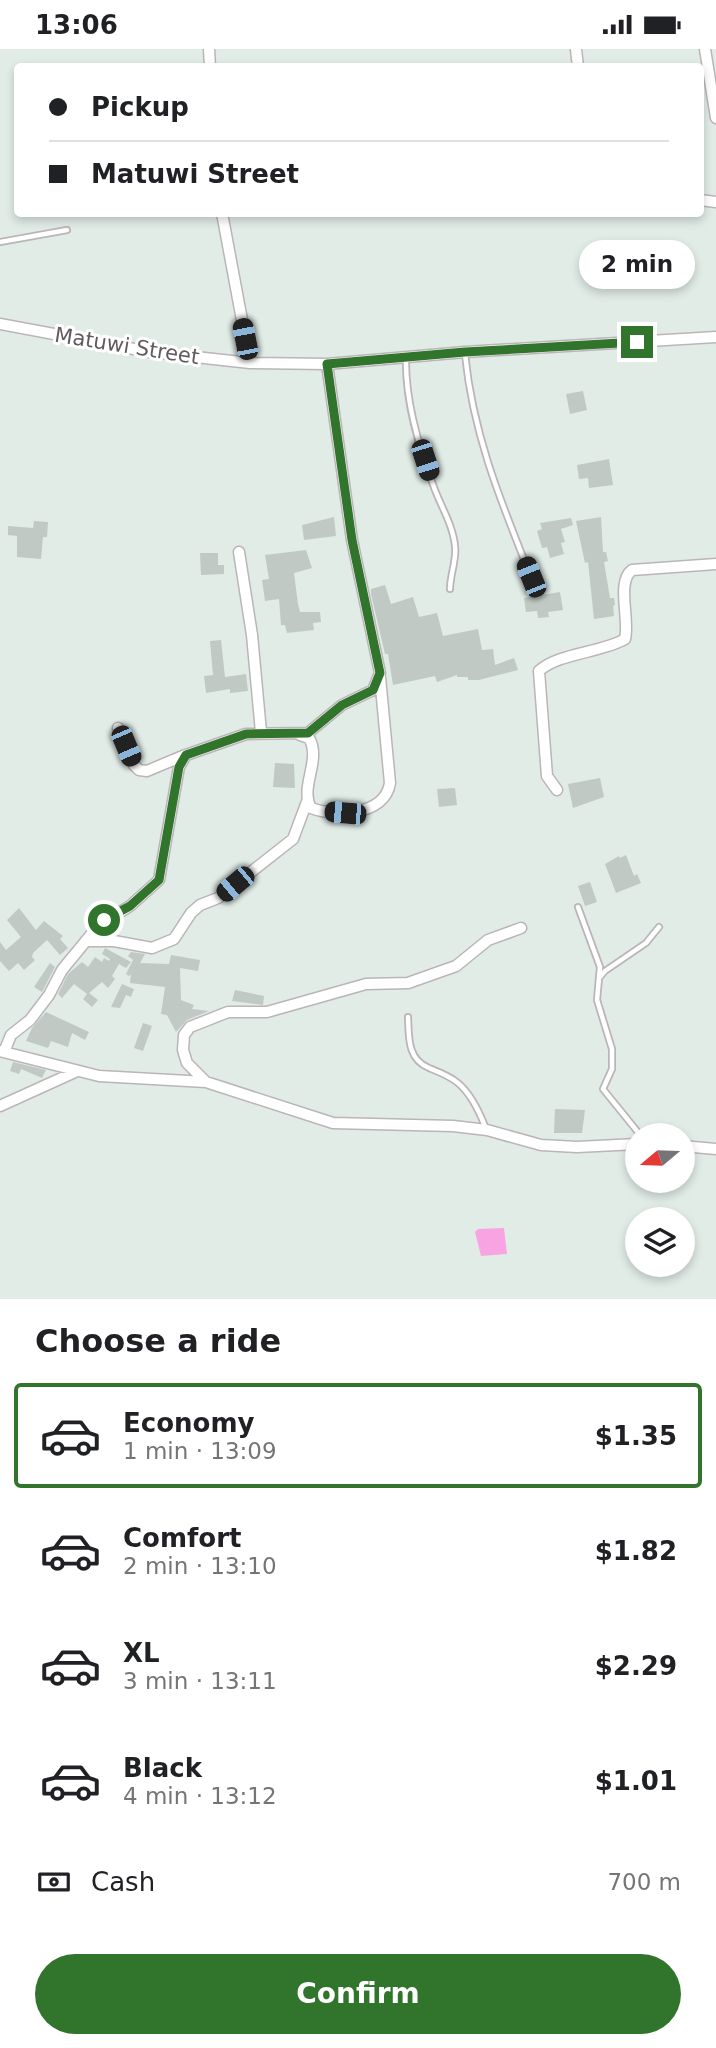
<!DOCTYPE html>
<html lang="en">
<head>
<meta charset="utf-8">
<style>
  :root { --surface:#fff; --page:#f6f6f6; --text:#202124; --muted:#757577; --line:#e0e0e0; --accent:#31752d }
  body { margin:0; font-family:"DejaVu Sans",sans-serif; background:var(--page); color:var(--text); height:100vh; display:flex; flex-direction:column; font-size:26px; white-space:nowrap }
  * { box-sizing:border-box; margin:0 }
  p { font-size:23px; color:var(--muted) }
  .icon { flex:none; width:38px; height:38px; fill:none; stroke:currentColor; stroke-width:2; stroke-linecap:round; stroke-linejoin:round }
  .map { position:relative; height:1250px; overflow:hidden }
  .side { display:flex; flex-direction:column; background:var(--surface); flex:1 }
  .side>* { flex:none }
  .banner { position:absolute; left:14px; top:14px; width:690px; height:154px; border-radius:7px; box-shadow:0 4px 10px #0003; display:grid; align-content:center; height:154px; padding:0 35px; background:var(--surface) }
  .needle { width:46px; rotate:251deg }
  .buttons { position:absolute; left:625px; top:1074px; display:grid; gap:14px }
  .buttons a { display:grid; place-items:center; width:70px; height:70px; border-radius:50%; background:var(--surface); box-shadow:0 4px 10px #0003; font-size:35px }
  .end { position:absolute; width:32px; height:32px; margin:-16px; border:9px solid #31752d; background:#fff; box-shadow:0 0 0 4px #fff }
  .from { border-radius:50% }
  .bubble { position:absolute; height:49px; border-radius:24px; background:var(--surface); box-shadow:0 4px 10px #0003; font-size:23px; font-weight:800; line-height:49px; text-align:center }
  .car { position:absolute; width:21px; height:42px; margin:-21px -10px; border-radius:9px; box-shadow:0 0 5px 2px #0007; background:linear-gradient(#222 24%,#8ab4d8 0 40%,#222 0 76%,#8ab4d8 0 86%,#222 0) }
  .banner b { display:flex; align-items:center; gap:24px; height:66px; font-size:26px }
  .banner b+b { border-top:2px solid var(--line) }
  .banner i { width:18px; height:18px; background:var(--text) }
  ul { padding:0; list-style:none }
  li { display:flex; align-items:center; gap:21px; height:105px; margin:0 14px 10px; padding:0 21px; border:4px solid transparent; border-radius:7px }
  li div { flex:1 }
  li b { display:block; font-size:26px }
  li em { font-style:normal; font-weight:800 }
  li.on { border-color:var(--accent) }
  li>.icon { width:63px; height:63px; stroke-width:1.5 }
  h2 { padding:0 35px; font-size:32px; line-height:84px }
  .pay { display:flex; align-items:center; gap:18px; height:77px; padding:0 35px; font-size:26px }
  .pay p { margin-inline-start:auto }
  .cta { display:flex; gap:14px; margin-top:auto; padding:14px 35px }
  .cta a { flex:1; height:80px; border-radius:42px; background:var(--accent); color:#fff; font-size:28px; font-weight:800; line-height:80px; text-align:center }
  .status { display:flex; justify-content:space-between; align-items:center; height:49px; padding:0 35px; background:var(--surface); direction:ltr }
  .status svg { height:19px; fill:currentColor }
  .map>svg:first-child { display:block }
</style>
</head>
<body>
<div class="status"><b>13:06</b><svg viewBox="0 0 49 12"><path d="M0 12V9h3v3zM5 12V6h3v6zM10 12V3h3v9zM15 12V0h3v12zM26 1h20v11H26zM47 4h2v5h-2z"/></svg></div>
<div class="map">
<svg width="716" height="1250" viewBox="0 0 716 1250">
  <rect width="100%" height="100%" fill="#e1ece7"/>
  <path fill="#f8a4e2" d="M 504,1179 L 507,1205 L 481,1207 L 475,1183 L 478,1180 Z"/>
  <path fill="#c0c9c4" d="M 583,342 L 587,361 L 570,365 L 566,345 Z
    M 609,410 L 613,436 L 589,439 L 588,429 L 579,430 L 577,416 Z
    M 334,468 L 336,487 L 304,491 L 302,476 Z
    M 601,468 L 603,503 L 606,503 L 608,512 L 604,513 L 610,549 L 614,549 L 615,556 L 613,557 L 614,567 L 594,570 L 588,513 L 585,514 L 576,472 Z
    M 571,469 L 573,476 L 561,480 L 565,493 L 561,494 L 564,505 L 550,509 L 547,498 L 542,499 L 537,482 L 542,480 L 540,474 Z
    M 34,472 L 48,473 L 47,488 L 43,488 L 41,510 L 17,508 L 17,487 L 8,486 L 8,477 L 33,479 Z
    M 306,501 L 312,519 L 294,524 L 298,555 L 300,563 L 320,563 L 321,573 L 313,574 L 314,581 L 287,584 L 285,576 L 281,576 L 279,550 L 265,552 L 262,531 L 269,530 L 265,506 Z
    M 200,504 L 218,504 L 218,516 L 224,516 L 224,525 L 201,526 Z
    M 385,536 L 391,555 L 413,548 L 419,568 L 437,564 L 443,587 L 478,580 L 482,601 L 493,600 L 495,616 L 514,609 L 518,621 L 479,631 L 468,631 L 468,628 L 457,628 L 457,626 L 437,633 L 435,627 L 393,636 L 388,605 L 385,605 L 371,545 L 371,540 Z
    M 560,543 L 563,561 L 548,563 L 549,568 L 538,569 L 537,562 L 526,563 L 524,549 Z
    M 221,591 L 225,628 L 246,625 L 248,642 L 230,644 L 230,640 L 206,644 L 204,627 L 213,626 L 210,592 Z
    M 275,714 L 294,715 L 295,739 L 273,738 Z
    M 600,729 L 604,748 L 573,759 L 568,735 Z
    M 455,739 L 457,756 L 439,758 L 437,740 Z
    M 626,806 L 634,827 L 637,825 L 641,834 L 616,844 L 605,815 L 619,807 L 620,809 Z
    M 590,833 L 597,853 L 585,857 L 578,837 Z
    M 19,859 L 36,881 L 44,872 L 63,887 L 60,890 L 68,899 L 60,906 L 47,891 L 33,904 L 32,908 L 35,911 L 24,921 L 18,914 L 9,922 L 0,912 L 0,893 L 6,901 L 21,888 L 7,871 Z
    M 105,899 L 131,913 L 126,919 L 119,915 L 112,927 L 115,930 L 108,939 L 102,933 L 89,944 L 98,951 L 92,958 L 83,950 L 87,945 L 74,935 L 62,949 L 58,945 L 68,925 L 82,913 L 88,918 L 95,908 L 102,913 L 104,909 L 109,912 L 110,910 L 102,905 Z
    M 131,903 L 145,905 L 140,914 L 169,915 L 171,906 L 200,911 L 198,922 L 180,919 L 181,951 L 194,956 L 192,960 L 209,962 L 187,971 L 176,983 L 167,966 L 161,965 L 165,938 L 130,934 L 131,925 L 129,927 L 126,925 L 133,911 L 128,907 Z
    M 50,914 L 55,918 L 42,943 L 34,938 Z
    M 122,935 L 134,940 L 131,948 L 126,946 L 120,959 L 111,958 Z
    M 235,941 L 264,947 L 263,956 L 232,952 Z
    M 46,963 L 89,983 L 85,991 L 72,984 L 68,998 L 51,992 L 48,999 L 26,992 L 32,979 Z
    M 143,974 L 152,977 L 143,1002 L 134,999 Z
    M 13,1013 L 46,1021 L 42,1029 L 21,1020 L 19,1025 L 10,1022 Z
    M 555,1060 L 585,1061 L 582,1084 L 554,1084 Z"/>
  <g fill="none" stroke-linecap="round" stroke-linejoin="round">
    <g stroke="#bbb4b8" stroke-width="8">
      <path id="lane" d="M 0,193 L 67,181
        M 465,305 C 473,386 501,453 531,528
        M 406,309 C 405,353 419,399 435,441 C 442,459 453,477 455,497 C 457,510 450,526 450,540
        M 578,858 L 600,918 L 597,951 L 612,1000 L 612,1020 L 603,1040 L 641,1087
        M 599,929 L 605,922 L 646,894 L 659,878
        M 408,968 C 409,988 407,1010 429,1019 C 439,1023 450,1027 458,1034 C 471,1045 480,1064 486,1080"/>
    </g>
    <g stroke="#bbb4b8" stroke-width="13">
      <path id="street" d="M 209,0 L 210,18
        M 576,0 L 578,18
        M 705,0 L 716,69
        M 700,151 L 716,153
        M 222,164 L 250,314
        M 0,275 L 150,303 L 250,314 L 327,315 L 465,303 L 716,288
        M 239,503 L 252,586 L 261,683
        M 118,679 L 134,716 L 139,721 L 147,722 L 185,706
        M 300,686 L 309,689 C 322,711 299,738 311,759 C 335,768 385,767 390,734 L 380,628
        M 557,741 L 547,727 L 539,622 C 558,604 601,604 625,590 C 630,571 616,533 632,521 L 716,515
        M 86,892 L 114,892 L 152,899 L 174,890 L 191,864 L 200,856 L 218,849 L 293,790 L 308,750
        M 0,1002 L 99,1027 L 206,1033 L 333,1074 L 453,1077 L 487,1081 L 541,1096 L 577,1098 L 637,1095
        M 4,1003 L 11,986 L 30,971 L 49,946 L 62,921 L 99,876 L 130,857 L 159,831 L 179,718 L 186,706 L 246,685 L 308,684 L 342,656 L 373,641 L 380,624 L 352,491 L 327,315
        M 206,1033 L 187,1014 L 183,1001 L 184,986 L 190,978 L 228,963 L 267,963 L 366,935 L 408,934 L 456,917 L 488,891 L 521,879
        M 0,1057 L 75,1023
        M 682,1097 L 716,1100"/>
    </g>
    <use href="#lane" stroke="#fff" stroke-width="4.5"/>
    <use href="#street" stroke="#fff" stroke-width="10"/>
  </g>
  <g fill="none" stroke-linecap="round" stroke-linejoin="round">
    <path stroke="#31752d" stroke-width="9" d="M 104,871 L 130,857 L 159,831 L 179,718 L 186,706 L 246,685 L 308,684 L 342,656 L 373,641 L 380,624 L 352,491 L 327,315 L 465,303 L 637,293"/>
  </g>
  <g text-anchor="middle" dominant-baseline="central" stroke-width="6" stroke-linejoin="round" paint-order="stroke">
    <g font-size="21" fill="#615a5e" stroke="#fff">
      <text transform="translate(127 297) rotate(9)">Matuwi Street</text>
    </g>
  </g>
</svg>
<div class="buttons">
<a><svg class="needle" viewBox="-14 -14 28 28"><path d="M0-13l5 13h-10z" fill="#e53935"/><path d="M0 13l5-13h-10z" fill="#757577"/></svg></a>
<a><svg class="icon" aria-label="layers" viewBox="0 0 24 24"><path d="M12 4l9 5-9 5-9-5zM3 14l9 5 9-5"/></svg></a>
</div>
<i class="end from" style="left:104px;top:871px"></i>
<i class="end" style="left:637px;top:293px"></i>
<div class="bubble" style="left:579px;top:191px;width:116px">2 min</div>
<i class="car" style="left:245px;top:290px;rotate:349deg"></i>
<i class="car" style="left:425px;top:411px;rotate:162deg"></i>
<i class="car" style="left:531px;top:528px;rotate:338deg"></i>
<i class="car" style="left:126px;top:697px;rotate:157deg"></i>
<i class="car" style="left:345px;top:764px;rotate:275deg"></i>
<i class="car" style="left:235px;top:835px;rotate:230deg"></i>
<div class="banner">
<b><i class="from"></i>Pickup</b>
<b><i></i>Matuwi Street</b>
</div>
</div>
<section class="side">
<h2>Choose a ride</h2>
<ul>
<li class="on"><svg class="icon" aria-label="car" viewBox="0 0 24 24"><path d="M5 17H2v-5l4-1 3-4h7l3 4 3 1v5h-3M9 17h6M6 11h13"/><circle cx="7" cy="17" r="2"/><circle cx="17" cy="17" r="2"/></svg><div><b>Economy</b><p>1 min · 13:09</p></div><em>$1.35</em></li>
<li><svg class="icon" aria-label="car" viewBox="0 0 24 24"><path d="M5 17H2v-5l4-1 3-4h7l3 4 3 1v5h-3M9 17h6M6 11h13"/><circle cx="7" cy="17" r="2"/><circle cx="17" cy="17" r="2"/></svg><div><b>Comfort</b><p>2 min · 13:10</p></div><em>$1.82</em></li>
<li><svg class="icon" aria-label="car" viewBox="0 0 24 24"><path d="M5 17H2v-5l4-1 3-4h7l3 4 3 1v5h-3M9 17h6M6 11h13"/><circle cx="7" cy="17" r="2"/><circle cx="17" cy="17" r="2"/></svg><div><b>XL</b><p>3 min · 13:11</p></div><em>$2.29</em></li>
<li><svg class="icon" aria-label="car" viewBox="0 0 24 24"><path d="M5 17H2v-5l4-1 3-4h7l3 4 3 1v5h-3M9 17h6M6 11h13"/><circle cx="7" cy="17" r="2"/><circle cx="17" cy="17" r="2"/></svg><div><b>Black</b><p>4 min · 13:12</p></div><em>$1.01</em></li>
</ul>
<div class="pay"><svg class="icon" aria-label="cash" viewBox="0 0 24 24"><path d="M3 7h18v10H3z"/><circle cx="12" cy="12" r="2"/></svg>Cash<p>700 m</p></div>
<div class="cta"><a>Confirm</a></div>
</section>
</body>
</html>
